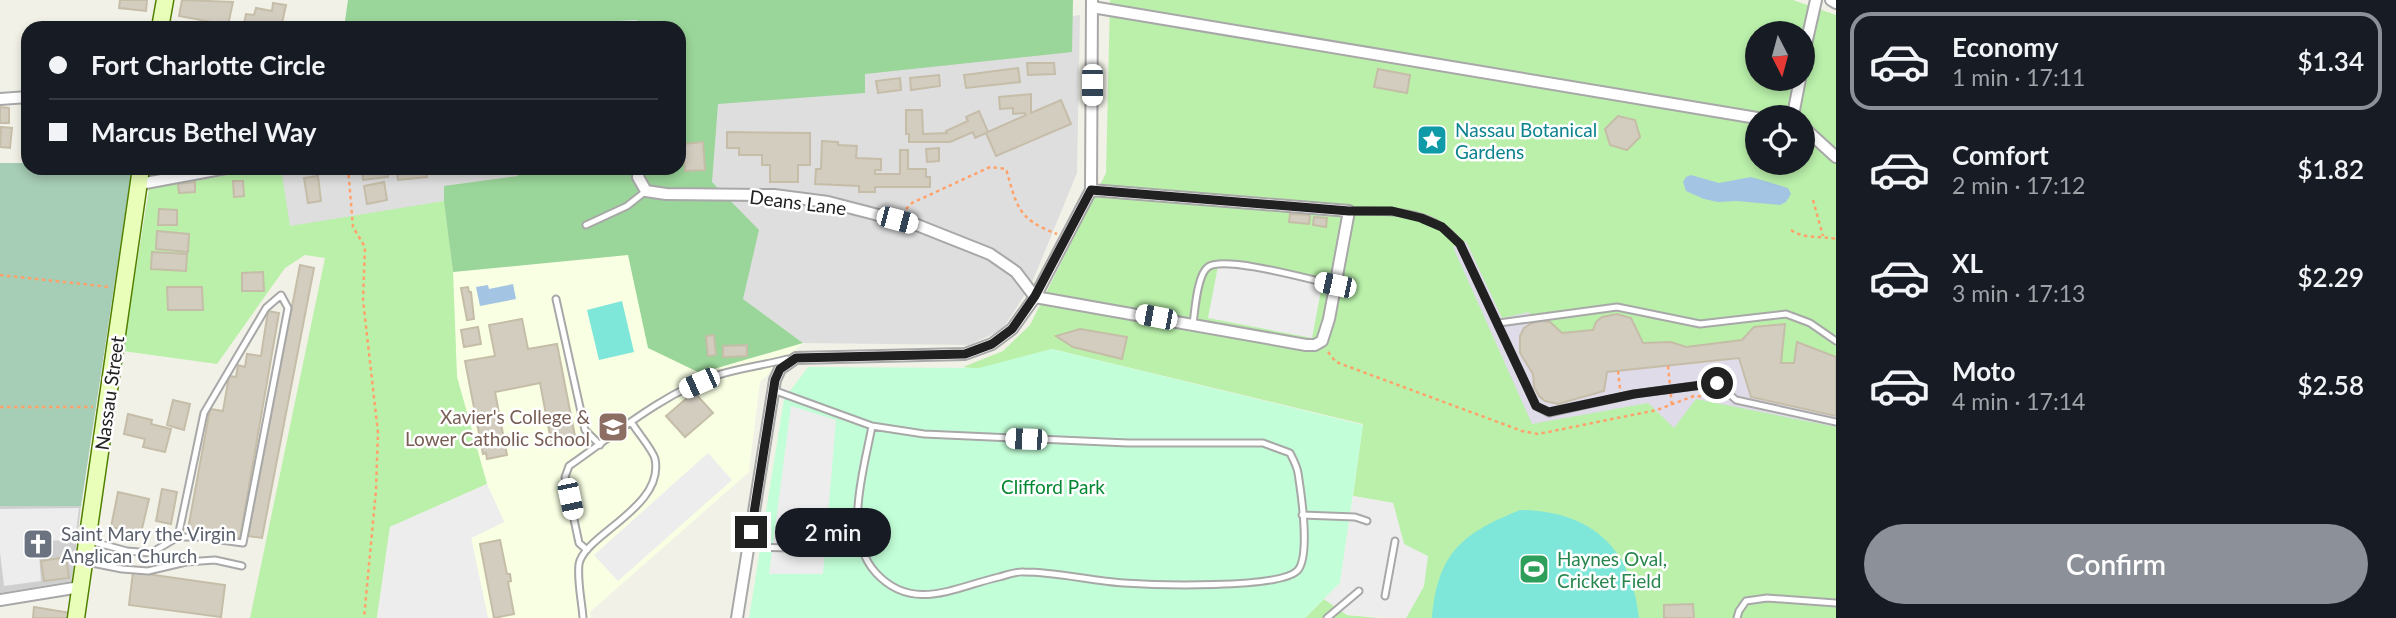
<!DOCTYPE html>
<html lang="en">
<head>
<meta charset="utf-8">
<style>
  :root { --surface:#171b24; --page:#242831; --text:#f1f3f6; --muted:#9ea1a6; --line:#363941; --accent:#8c9099 }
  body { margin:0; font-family:Lato,sans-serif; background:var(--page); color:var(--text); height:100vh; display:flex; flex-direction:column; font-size:26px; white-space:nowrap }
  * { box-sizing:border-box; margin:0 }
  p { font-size:23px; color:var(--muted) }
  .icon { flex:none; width:38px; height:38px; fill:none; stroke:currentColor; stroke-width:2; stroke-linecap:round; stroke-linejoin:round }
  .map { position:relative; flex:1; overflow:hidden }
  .side { display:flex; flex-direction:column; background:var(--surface); width:560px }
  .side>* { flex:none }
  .guide { position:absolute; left:21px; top:21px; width:665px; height:154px; border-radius:21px; box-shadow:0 4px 10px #0003; display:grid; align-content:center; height:154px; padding:0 28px; background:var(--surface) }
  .needle { width:46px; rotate:174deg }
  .buttons { position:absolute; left:1745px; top:21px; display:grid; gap:14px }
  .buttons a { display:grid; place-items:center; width:70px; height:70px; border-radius:50%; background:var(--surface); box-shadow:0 4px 10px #0003; font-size:35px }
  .end { position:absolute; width:32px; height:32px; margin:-16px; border:9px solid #212121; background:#fff; box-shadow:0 0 0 4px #fff }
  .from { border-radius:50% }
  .bubble { position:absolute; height:49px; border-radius:24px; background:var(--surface); box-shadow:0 4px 10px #0003; font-size:23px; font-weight:600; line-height:49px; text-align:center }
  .car { position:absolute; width:21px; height:42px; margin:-21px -10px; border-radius:9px; box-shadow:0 0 5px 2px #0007; background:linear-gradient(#fff 24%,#345 0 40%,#fff 0 76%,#345 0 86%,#fff 0) }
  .guide b { display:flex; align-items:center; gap:24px; height:66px; font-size:26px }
  .guide b+b { border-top:2px solid var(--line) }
  .guide i { width:18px; height:18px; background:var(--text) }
  ul { padding:12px 0 0; list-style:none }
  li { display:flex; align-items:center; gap:21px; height:98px; margin:0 14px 10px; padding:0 14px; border:4px solid transparent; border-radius:21px }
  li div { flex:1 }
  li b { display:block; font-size:26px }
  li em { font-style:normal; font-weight:600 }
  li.current { border-color:var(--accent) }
  li>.icon { width:63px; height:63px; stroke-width:1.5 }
  .cta { display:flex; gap:14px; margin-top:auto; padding:14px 28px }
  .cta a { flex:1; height:80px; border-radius:42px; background:var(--accent); color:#fff; font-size:28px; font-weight:600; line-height:80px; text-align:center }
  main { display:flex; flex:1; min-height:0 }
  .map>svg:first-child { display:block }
</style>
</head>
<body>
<main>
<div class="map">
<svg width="1836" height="618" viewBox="0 0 1836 618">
  <rect width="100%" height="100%" fill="#f2f1e7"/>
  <path fill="#dfdede" d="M 701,8 L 711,68 L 1080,15 L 1077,173 L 1031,285 L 1002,330 L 969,345 L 803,343 L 674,250 L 314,244 L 220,256 L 143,174 L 144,168 L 679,168 L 679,28 L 290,28 Z"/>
  <path fill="#f8ffe3" d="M 674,250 L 803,343 L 760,382 L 749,472 L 590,612 L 591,618 L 488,618 L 471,538 L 504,522 L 487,484 L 457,377 L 453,272 Z"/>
  <path fill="#cfcfcf" d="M 0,506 L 81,506 L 72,581 L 0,593 Z"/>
  <path fill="#baf0aa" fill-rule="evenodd" d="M 1110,0 L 1793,0 L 1836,15 L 1836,618 L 1406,618 L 1424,586 L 1404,544 L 1393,503 L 1353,496 L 1363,424 L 1052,349 L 979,369 L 963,367 L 1003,351 L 1030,325 L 1106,173 ZM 1757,33 L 1802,33 L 1802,79 L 1757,79 ZM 1757,117 L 1802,117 L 1802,163 L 1757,163 Z
    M 268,168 L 281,168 L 290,226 L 444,201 L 453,272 L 457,377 L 487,484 L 390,527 L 377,618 L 250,618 L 325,258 L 305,255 L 285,268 L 217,364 L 123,351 L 149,189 Z
    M 1324,599 L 1347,615 L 1378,618 L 1305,618 Z"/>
  <path fill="#9ad599" d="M 348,0 L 1073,0 L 1072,52 L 865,74 L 865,93 L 718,104 L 712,182 L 759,230 L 743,299 L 803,343 L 700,373 L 648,348 L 628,255 L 453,272 L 444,201 L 444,186 L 518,176 L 517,168 L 679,168 L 679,28 L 654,28 L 636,20 L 482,28 L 344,28 Z"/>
  <path fill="#a6cdb6" d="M 0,163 L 28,163 L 28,168 L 132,168 L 81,506 L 0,506 Z"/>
  <path fill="#c2fed7" d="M 1052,349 L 1363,425 L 1340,583 L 1305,618 L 749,618 L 784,399 L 808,367 L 979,368 Z"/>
  <path fill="#7fe7da" d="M 622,301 L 634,352 L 599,360 L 587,310 Z
    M 1520,510 C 1590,511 1632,547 1639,618 L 1432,618 C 1438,553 1461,534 1520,510 Z"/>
  <path fill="#ededed" d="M 1219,261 L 1323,280 L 1312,338 L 1208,318 Z
    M 791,406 L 836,420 L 823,574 L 769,574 Z
    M 708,453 L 732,480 L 618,581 L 594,555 Z
    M 487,484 L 504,522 L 471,538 L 488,618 L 377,618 L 390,527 Z
    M 1353,496 L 1393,503 L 1404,544 L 1428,556 L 1424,586 L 1406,618 L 1347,615 L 1324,599 L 1340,583 Z
    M 79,508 L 75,540 L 38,541 L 41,581 L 4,586 L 0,552 L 0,509 Z"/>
  <path fill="#dfdbe8" d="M 1466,241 L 1502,318 L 1529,312 L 1532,323 L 1524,328 L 1520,336 L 1520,353 L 1533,374 L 1534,387 L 1545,401 L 1558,404 L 1603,391 L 1607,372 L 1739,358 L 1751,397 L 1836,416 L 1836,427 L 1696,399 L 1674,428 L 1648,403 L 1532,424 L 1453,247 Z"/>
  <path fill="#a4c4e3" d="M 1691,175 L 1719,183 L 1751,177 L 1788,188 L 1791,194 L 1786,202 L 1780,205 L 1737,201 L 1718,202 L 1704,199 L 1686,191 L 1683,182 L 1686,177 Z
    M 513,284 L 516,299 L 480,306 L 476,287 L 488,285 L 489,289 Z"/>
  <path fill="#d3cdc0" stroke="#c5bda8" stroke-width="2" d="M 120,0 L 147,0 L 146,11 L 119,8 Z
    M 182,0 L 233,2 L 228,25 L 179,16 Z
    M 273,3 L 286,5 L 281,28 L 271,26 L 270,28 L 243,28 L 246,14 L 254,15 L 256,8 L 272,11 Z
    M 1027,63 L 1054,63 L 1055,74 L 1028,75 Z
    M 1018,68 L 1020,82 L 966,88 L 964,75 Z
    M 1378,69 L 1410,75 L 1407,93 L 1374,87 Z
    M 939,75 L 940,86 L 911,90 L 910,78 Z
    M 900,78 L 901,90 L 878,93 L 876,81 Z
    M 1031,94 L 1031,113 L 1061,100 L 1071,124 L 996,156 L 986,133 L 975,138 L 973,132 L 950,142 L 909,142 L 909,134 L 906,134 L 906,110 L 922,110 L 923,134 L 947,133 L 946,131 L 968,121 L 966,117 L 979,111 L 988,132 L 1026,115 L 1025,113 L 1013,114 L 1013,108 L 1000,109 L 999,97 Z
    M 0,107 L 9,108 L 9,123 L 0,123 Z
    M 1618,116 L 1635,120 L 1640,137 L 1627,150 L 1610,145 L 1605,129 Z
    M 1,127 L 12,128 L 10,148 L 0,147 Z
    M 727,132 L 810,133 L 810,165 L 798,165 L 798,182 L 770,182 L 770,165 L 762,165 L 762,155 L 739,155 L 739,148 L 727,148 Z
    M 822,141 L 838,142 L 838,145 L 857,146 L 856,158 L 881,159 L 881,170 L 875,170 L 875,174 L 900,174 L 900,150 L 908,150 L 908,169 L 926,169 L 926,177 L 930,177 L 930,187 L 875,187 L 875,192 L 859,192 L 859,186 L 815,184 L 816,169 L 821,169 Z
    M 703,142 L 705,170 L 685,171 L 683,144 Z
    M 939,148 L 939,161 L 927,162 L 926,149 Z
    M 362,168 L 387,168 L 388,177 L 363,180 Z
    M 396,168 L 426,168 L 427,177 L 398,180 Z
    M 462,168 L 507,168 L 463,174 Z
    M 318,176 L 321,201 L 308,203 L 304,178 Z
    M 233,181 L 243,181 L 244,196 L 234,197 Z
    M 195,182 L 195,192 L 179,193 L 178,184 Z
    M 384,182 L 387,200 L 367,204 L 364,186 Z
    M 159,209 L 177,210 L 177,225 L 158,225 Z
    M 1290,214 L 1310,215 L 1309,224 L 1289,222 Z
    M 1314,217 L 1327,218 L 1326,227 L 1313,225 Z
    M 157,231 L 189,234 L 188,252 L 156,249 Z
    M 152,252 L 187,254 L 186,271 L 151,269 Z
    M 300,265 L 314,268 L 262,538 L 248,536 Z
    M 263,272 L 264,291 L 242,291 L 242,273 Z
    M 167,287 L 202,287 L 203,310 L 168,310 Z
    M 468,287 L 469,292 L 471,292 L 474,319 L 467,320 L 461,288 Z
    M 268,311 L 279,313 L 240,538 L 188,529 L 210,409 L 223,411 L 229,376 L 236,377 L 238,365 L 245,367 L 247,354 L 261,356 Z
    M 1617,314 L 1631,318 L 1643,343 L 1671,342 L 1686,347 L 1742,340 L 1754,327 L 1785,324 L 1781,363 L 1794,363 L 1797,342 L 1836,357 L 1836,416 L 1751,397 L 1739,358 L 1607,372 L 1604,391 L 1558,404 L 1545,401 L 1539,396 L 1534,387 L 1533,374 L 1520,353 L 1520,336 L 1524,328 L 1532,323 L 1542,321 L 1550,322 L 1562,333 L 1593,330 L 1596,322 L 1602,317 Z
    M 522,319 L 528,349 L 557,344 L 575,436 L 572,437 L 573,442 L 552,446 L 540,383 L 495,392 L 507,455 L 487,459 L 486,453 L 483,454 L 465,361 L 495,356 L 489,325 Z
    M 478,327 L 481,344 L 464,347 L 461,330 Z
    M 1080,329 L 1127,337 L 1122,359 L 1073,347 L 1056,336 Z
    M 714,335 L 716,355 L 708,356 L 706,336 Z
    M 747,345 L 747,356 L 723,357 L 723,346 Z
    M 694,392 L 713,413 L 685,437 L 666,416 Z
    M 173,400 L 190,404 L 184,430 L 167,425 Z
    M 128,414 L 152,420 L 151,424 L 171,429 L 165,452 L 143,447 L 145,439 L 124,434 Z
    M 162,489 L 177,492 L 171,524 L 156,521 Z
    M 118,492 L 149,499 L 141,533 L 111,527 Z
    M 500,540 L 507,574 L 510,574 L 511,581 L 508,582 L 514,614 L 494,618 L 480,544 Z
    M 66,557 L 69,578 L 44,581 L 41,561 Z
    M 133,572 L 225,585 L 221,617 L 129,605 Z
    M 1693,604 L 1694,618 L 1664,618 L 1664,605 Z
    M 34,607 L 71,613 L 70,618 L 33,618 Z"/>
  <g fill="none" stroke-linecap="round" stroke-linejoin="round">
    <g stroke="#a8a8a8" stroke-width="9">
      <path id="lane" d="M 1349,211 C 1379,211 1417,209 1443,228 C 1449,232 1455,239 1460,244 L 1536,406 L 1549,413 L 1634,394 L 1717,383 L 1736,400 L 1836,422
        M 586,225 L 627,206 L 646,191
        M 556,299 L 585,430 L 600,445
        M 1499,323 L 1617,307 L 1700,324 L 1786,314 L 1810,323 L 1836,341
        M 1193,324 C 1195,310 1197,275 1208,267 C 1224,255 1312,280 1335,285
        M 773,390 L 872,426 L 924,434 L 1128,443 L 1263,443 L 1290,453 C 1293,459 1297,466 1298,473 C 1301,492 1311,558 1297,571 C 1278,589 1154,585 1124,583 C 1091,581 1058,572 1024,572 C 1016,571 1007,575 999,577 C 955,587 913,613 876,573 C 842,536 864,470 872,426
        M 1302,515 L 1355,517 L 1367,521
        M 90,541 L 127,551 L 151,553 L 178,537 L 199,537 L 243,543 L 288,308 L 281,295 L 266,308 L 204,413 L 178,537
        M 749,547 L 790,548
        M 587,550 L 579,543 L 565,477 L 569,466 C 615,434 665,392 718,375 C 740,368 765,365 787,359
        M 87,562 L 122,569 L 148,571 L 186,562 L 215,560 L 242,566
        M 1385,596 L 1395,541
        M 583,618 C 582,602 577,581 579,564 C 584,535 665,507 655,459 C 653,450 637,432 632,423
        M 1327,618 L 1359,591
        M 1737,618 L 1739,611 L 1746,601 L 1767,598 L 1836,603"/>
    </g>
    <g stroke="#a8a8a8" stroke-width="14">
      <path id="street" d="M 1831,0 L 1836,3
        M 1092,7 L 1757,118
        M 1802,62 L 1816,0
        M 0,99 L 28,97
        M 1789,117 L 1794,110 L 1800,79
        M 1802,126 L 1836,157
        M 639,168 L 638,177 L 646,191 L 666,194 L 774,195 L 828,202 L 917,225 L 990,254 L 1016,272 L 1035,297 L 1306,345 L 1315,345 L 1322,341 L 1329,319 L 1349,211 L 1091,190
        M 140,184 L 226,168
        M 0,600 L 80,587
        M 737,618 L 775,380 L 780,369 L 796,358 L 965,354 L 992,344 L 1012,329 L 1035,297 L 1091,190 L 1092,0"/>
    </g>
    <g stroke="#518000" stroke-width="19">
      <path id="secondary" d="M 160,28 L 165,0
        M 76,618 L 141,168"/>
    </g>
    <path stroke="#ffa26b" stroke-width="2.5" stroke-dasharray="3.5 3.5" stroke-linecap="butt" d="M 348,168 L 353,227 L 365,247 L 363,300 L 378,433 L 376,490 L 364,618
      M 1813,200 L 1823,236
      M 906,209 L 912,203 L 990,167 L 1006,169 C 1017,206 1017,219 1057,234
      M 1791,230 C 1807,240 1818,235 1836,239
      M 0,275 L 110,287
      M 1328,352 L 1336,362 L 1522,431 L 1538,434 L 1657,410 L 1694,396 L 1718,398
      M 1618,371 L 1620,389
      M 0,407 L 93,407"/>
    <use href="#lane" stroke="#fff" stroke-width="5"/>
    <use href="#street" stroke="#fff" stroke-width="10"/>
    <use href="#secondary" stroke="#e9ffb9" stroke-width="16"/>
    <path stroke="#ffa26b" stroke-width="2.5" stroke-dasharray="3.5 3.5" stroke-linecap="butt" d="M 1668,366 L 1672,406"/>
  </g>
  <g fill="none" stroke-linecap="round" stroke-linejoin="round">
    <path stroke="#212121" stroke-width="9" d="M 751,532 L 775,380 L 780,369 L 796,358 L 965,354 L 992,344 L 1012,329 L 1035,296 L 1091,190 L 1349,211 L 1392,211 L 1421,218 L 1442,227 L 1460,244 L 1536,406 L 1549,412 L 1634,394 L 1717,383"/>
  </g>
  <defs>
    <g id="sight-square" transform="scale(1.575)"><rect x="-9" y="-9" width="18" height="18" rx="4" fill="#0f9aa8" stroke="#fff"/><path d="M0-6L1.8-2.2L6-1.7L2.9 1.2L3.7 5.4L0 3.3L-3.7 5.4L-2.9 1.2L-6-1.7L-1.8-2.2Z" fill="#fff"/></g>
    <g id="school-square" transform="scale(1.575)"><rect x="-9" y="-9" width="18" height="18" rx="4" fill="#8d6e63" stroke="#fff"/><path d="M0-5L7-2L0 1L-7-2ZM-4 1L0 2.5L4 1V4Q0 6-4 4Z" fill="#fff"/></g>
    <g id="church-square" transform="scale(1.575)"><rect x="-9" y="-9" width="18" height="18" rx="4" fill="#6b7280" stroke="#fff"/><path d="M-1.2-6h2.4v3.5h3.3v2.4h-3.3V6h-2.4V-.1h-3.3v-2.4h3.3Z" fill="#fff"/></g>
    <g id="stadium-square" transform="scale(1.575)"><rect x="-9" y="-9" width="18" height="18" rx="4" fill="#2e9e5b" stroke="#fff"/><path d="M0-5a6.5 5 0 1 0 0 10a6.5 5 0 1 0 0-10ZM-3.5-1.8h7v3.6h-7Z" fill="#fff"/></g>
  </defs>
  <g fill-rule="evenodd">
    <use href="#sight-square" x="1432" y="140"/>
    <use href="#school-square" x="613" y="427"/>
    <use href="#church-square" x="38" y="544"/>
    <use href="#stadium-square" x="1534" y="569"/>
  </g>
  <g text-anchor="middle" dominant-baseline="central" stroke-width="5" stroke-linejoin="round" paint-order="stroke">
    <g font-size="19" fill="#0d838f" stroke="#fff" text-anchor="start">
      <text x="1455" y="129">Nassau Botanical<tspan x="1455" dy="22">Gardens</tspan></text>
    </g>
    <g font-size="19" fill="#212121" stroke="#fff">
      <text transform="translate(798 202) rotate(7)">Deans Lane</text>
      <text transform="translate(109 393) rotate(-82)">Nassau Street</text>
    </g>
    <g font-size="19" fill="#785e54" stroke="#fff" text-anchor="end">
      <text x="590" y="416">Xavier's College &amp;<tspan x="590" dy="22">Lower Catholic School</tspan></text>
    </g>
    <g font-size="19" fill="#038730" stroke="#fff">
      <text x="1053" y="486">Clifford Park</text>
    </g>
    <g font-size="19" fill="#5b616d" stroke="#fff" text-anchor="start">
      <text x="61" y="533">Saint Mary the Virgin<tspan x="61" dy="22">Anglican Church</tspan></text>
    </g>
    <g font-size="19" fill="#27864d" stroke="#fff" text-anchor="start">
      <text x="1557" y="558">Haynes Oval,<tspan x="1557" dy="22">Cricket Field</tspan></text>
    </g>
  </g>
</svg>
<div class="buttons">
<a><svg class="needle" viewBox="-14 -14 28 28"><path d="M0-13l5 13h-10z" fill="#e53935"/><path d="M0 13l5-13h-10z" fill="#9ea1a6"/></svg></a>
<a><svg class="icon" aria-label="locate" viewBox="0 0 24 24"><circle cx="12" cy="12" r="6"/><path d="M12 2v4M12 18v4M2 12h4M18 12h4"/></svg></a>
</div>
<i class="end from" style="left:1717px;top:383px"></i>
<i class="end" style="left:751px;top:532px"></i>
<div class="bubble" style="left:775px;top:508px;width:116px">2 min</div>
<i class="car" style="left:1092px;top:85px;rotate:180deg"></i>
<i class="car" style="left:897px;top:220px;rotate:105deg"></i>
<i class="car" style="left:1335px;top:285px;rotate:282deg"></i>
<i class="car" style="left:1156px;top:317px;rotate:281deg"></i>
<i class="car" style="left:699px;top:383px;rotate:246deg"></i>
<i class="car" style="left:1026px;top:439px;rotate:272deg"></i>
<i class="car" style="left:570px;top:499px;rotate:168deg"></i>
<div class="guide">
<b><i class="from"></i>Fort Charlotte Circle</b>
<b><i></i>Marcus Bethel Way</b>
</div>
</div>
<section class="side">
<ul>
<li class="current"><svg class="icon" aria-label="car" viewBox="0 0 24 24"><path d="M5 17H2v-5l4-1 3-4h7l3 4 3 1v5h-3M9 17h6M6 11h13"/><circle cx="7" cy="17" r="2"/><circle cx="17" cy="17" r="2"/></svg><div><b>Economy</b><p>1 min · 17:11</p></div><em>$1.34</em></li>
<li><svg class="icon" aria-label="car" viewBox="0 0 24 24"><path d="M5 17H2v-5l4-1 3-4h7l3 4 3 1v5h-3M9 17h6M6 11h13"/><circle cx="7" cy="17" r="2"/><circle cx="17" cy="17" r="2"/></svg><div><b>Comfort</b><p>2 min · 17:12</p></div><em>$1.82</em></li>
<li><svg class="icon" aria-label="car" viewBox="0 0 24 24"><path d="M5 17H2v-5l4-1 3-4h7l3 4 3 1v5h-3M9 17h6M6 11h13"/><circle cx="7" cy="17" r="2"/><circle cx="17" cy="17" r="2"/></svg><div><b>XL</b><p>3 min · 17:13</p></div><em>$2.29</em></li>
<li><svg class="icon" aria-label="car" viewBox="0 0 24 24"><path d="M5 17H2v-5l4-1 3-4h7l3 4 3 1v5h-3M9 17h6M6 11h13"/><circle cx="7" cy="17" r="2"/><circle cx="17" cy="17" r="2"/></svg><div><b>Moto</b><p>4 min · 17:14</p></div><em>$2.58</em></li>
</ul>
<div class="cta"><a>Confirm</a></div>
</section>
</main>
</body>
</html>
